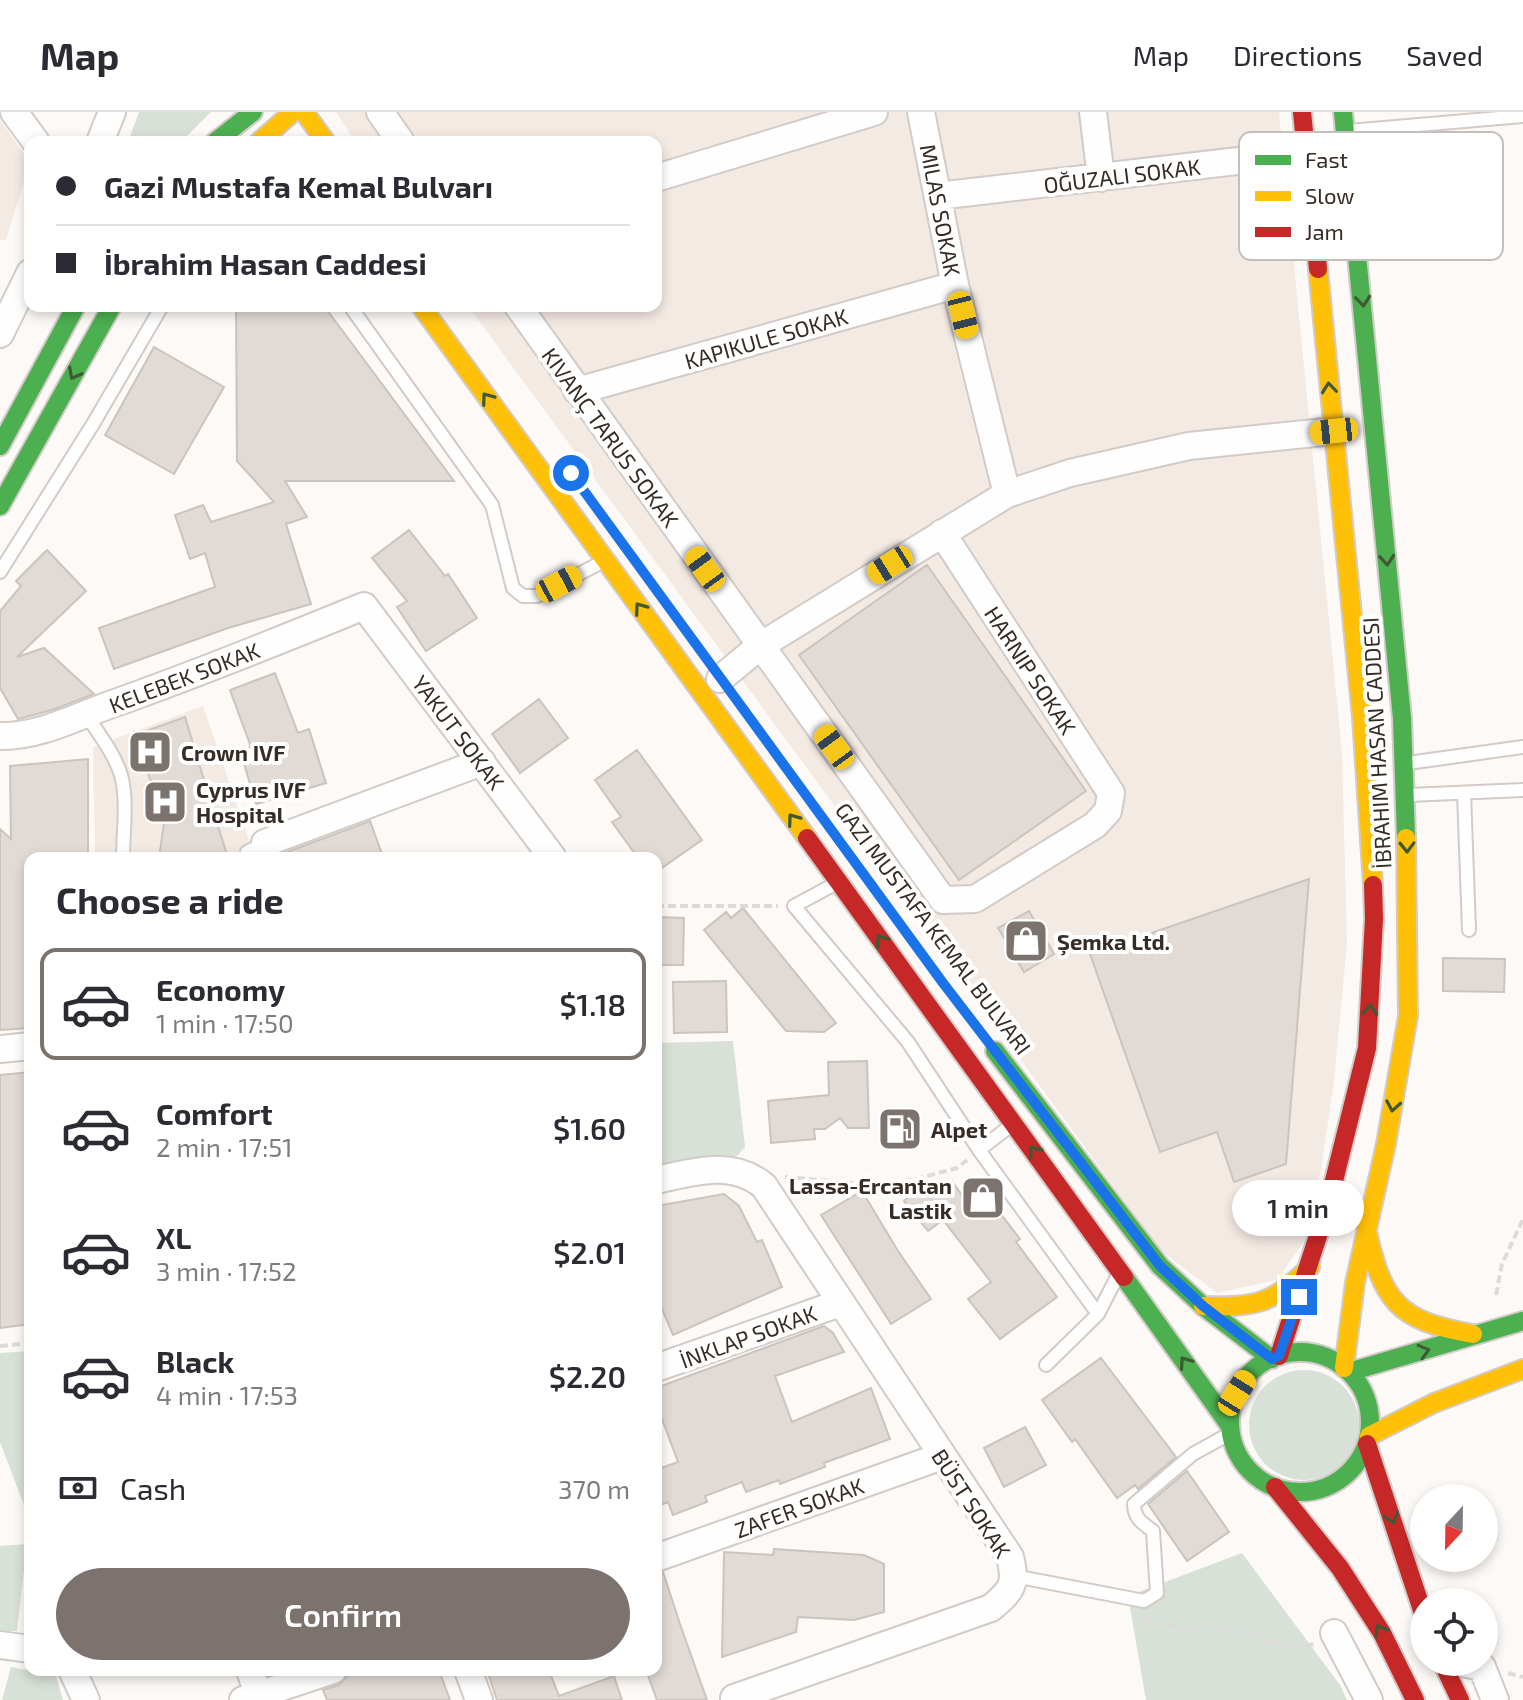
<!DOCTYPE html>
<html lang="en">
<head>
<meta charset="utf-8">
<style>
  :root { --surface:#fff; --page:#f2f2f3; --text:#2b2b33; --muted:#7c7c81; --line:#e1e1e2; --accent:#7c736e }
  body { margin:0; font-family:"Exo 2",sans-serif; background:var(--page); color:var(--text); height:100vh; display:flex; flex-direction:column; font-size:30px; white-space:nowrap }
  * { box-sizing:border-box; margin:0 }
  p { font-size:26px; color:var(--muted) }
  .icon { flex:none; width:44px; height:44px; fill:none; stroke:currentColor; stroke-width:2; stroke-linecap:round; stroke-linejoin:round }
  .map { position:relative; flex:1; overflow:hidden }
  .drawer { position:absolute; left:24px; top:740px; width:638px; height:824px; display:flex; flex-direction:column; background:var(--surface); border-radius:16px; box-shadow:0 4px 12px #0003 }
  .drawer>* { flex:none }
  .banner { position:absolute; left:24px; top:24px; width:638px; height:176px; border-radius:16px; box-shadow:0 4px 12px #0003; display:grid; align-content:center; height:176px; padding:0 32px; background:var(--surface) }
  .needle { width:52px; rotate:202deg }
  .tools { position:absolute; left:1410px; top:1372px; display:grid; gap:16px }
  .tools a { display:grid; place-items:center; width:88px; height:88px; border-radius:50%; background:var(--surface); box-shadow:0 4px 12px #0003; font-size:40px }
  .end { position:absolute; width:36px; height:36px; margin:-18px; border:10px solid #1a73e8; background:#fff; box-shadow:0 0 0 4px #fff }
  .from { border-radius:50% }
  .bubble { position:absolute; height:56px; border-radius:28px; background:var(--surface); box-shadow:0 4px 12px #0003; font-size:26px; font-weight:600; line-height:56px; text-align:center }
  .car { position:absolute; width:24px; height:48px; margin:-24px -12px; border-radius:10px; box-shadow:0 0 6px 2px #0007; background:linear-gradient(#f5c518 24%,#345 0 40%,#f5c518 0 76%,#345 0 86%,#f5c518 0) }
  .banner b { display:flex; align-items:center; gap:28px; height:76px; font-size:30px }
  .banner b+b { border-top:2px solid var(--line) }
  .banner i { width:20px; height:20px; background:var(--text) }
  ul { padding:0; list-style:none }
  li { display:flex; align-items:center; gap:24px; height:112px; margin:0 16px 12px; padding:0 16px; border:4px solid transparent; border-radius:16px }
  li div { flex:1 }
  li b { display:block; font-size:30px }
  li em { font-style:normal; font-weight:600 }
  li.active { border-color:var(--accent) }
  li>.icon { width:72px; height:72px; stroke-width:1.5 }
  h2 { padding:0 32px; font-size:36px; line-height:96px }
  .pay { display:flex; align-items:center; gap:20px; height:88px; padding:0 32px; font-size:30px }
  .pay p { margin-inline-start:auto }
  .action { display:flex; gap:16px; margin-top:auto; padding:16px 32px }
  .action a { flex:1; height:92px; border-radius:48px; background:var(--accent); color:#fff; font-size:32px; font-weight:600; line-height:92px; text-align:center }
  header { display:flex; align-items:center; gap:48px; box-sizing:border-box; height:112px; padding:0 40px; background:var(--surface); border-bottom:2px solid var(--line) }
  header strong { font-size:38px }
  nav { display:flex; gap:44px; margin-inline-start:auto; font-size:28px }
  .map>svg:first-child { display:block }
</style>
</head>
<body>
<header>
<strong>Map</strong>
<nav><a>Map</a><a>Directions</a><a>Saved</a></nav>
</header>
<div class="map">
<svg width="1523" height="1588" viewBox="0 0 1523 1588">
  <rect width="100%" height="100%" fill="#fcf9f6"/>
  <path fill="#f4eae4" d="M 336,0 L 1279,0 L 1342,641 L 1347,832 L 1334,969 L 1321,1058 L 1305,1128 L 1277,1168 L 1217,1181 L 1161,1139 L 468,194 L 656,194 L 656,30 L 355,30 Z
    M 0,8 L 30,50 L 6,128 L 0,128 Z
    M 203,594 L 255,746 L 95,746 L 93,635 Z"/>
  <path fill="#d8e1d8" d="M 139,0 L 211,0 L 181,30 L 128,30 Z
    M 733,929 L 745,1035 L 737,1044 L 656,1057 L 656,931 Z
    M 30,1239 L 30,1409 L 0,1330 L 0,1241 Z
    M1249 1313a55 55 0 1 1 110 0a55 55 0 1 1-110 0Z
    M 27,1432 L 17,1519 L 0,1519 L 0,1434 Z
    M 1242,1441 L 1340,1573 L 1347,1588 L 1146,1588 L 1128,1484 Z
    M 11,1555 L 56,1564 L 63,1588 L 2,1588 Z"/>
  <path fill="#e1dad5" stroke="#cac4bf" stroke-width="2" d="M 236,194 L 324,194 L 454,369 L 285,369 L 307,405 L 286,412 L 311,492 L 228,516 L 114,557 L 99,516 L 215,475 L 205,441 L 190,447 L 175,403 L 203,393 L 211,410 L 274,390 L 237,349 Z
    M 154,235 L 224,275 L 174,362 L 105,323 Z
    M 409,418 L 445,464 L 448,462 L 477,506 L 426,539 L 397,495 L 407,489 L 372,446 Z
    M 47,438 L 86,479 L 17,545 L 44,536 L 94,582 L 52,598 L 18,607 L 0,576 L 0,499 L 21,474 L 16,469 Z
    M 927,453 L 1086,679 L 959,768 L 799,543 Z
    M 275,561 L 298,621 L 309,617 L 326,671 L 256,692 L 240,638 L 251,635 L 230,578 Z
    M 539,587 L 568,626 L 520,661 L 492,622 Z
    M 185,605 L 213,698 L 228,746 L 159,746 L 164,711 L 135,620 L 138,622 Z
    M 637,638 L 702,728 L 656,760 L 656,746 L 638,746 L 612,710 L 621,705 L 595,668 Z
    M 88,647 L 88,746 L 30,746 L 30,916 L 0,918 L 0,717 L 11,727 L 10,654 Z
    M 370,709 L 382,742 L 372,746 L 271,746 Z
    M 1309,767 L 1286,1052 L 1234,1070 L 1217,1020 L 1160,1040 L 1090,842 Z
    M 743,796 L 836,911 L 824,920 L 786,919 L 704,818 L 726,800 L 731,806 Z
    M 1029,799 L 1054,842 L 1024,860 L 998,816 Z
    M 656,805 L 684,806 L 683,853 L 656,853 Z
    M 1443,846 L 1505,847 L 1504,880 L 1443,879 Z
    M 726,869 L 727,920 L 674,921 L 673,870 Z
    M 867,949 L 869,1016 L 848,1016 L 840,1006 L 825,1017 L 814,1017 L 815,1027 L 771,1031 L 768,989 L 829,983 L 828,950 Z
    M 30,960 L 30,1212 L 0,1216 L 0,963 Z
    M 952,1069 L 961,1082 L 976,1070 L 1020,1127 L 1016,1130 L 1057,1185 L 1000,1227 L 968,1187 L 991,1170 L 943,1108 L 928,1119 L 904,1089 L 924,1070 L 930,1086 Z
    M 862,1079 L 898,1139 L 931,1187 L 891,1212 L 821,1103 Z
    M 724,1082 L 739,1094 L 757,1130 L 762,1128 L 782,1175 L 673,1223 L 656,1183 L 656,1094 Z
    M 824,1214 L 833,1221 L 844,1240 L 775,1264 L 792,1310 L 871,1276 L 890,1327 L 824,1351 L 825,1355 L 780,1372 L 779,1368 L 746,1380 L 742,1370 L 705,1384 L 707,1390 L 673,1403 L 668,1390 L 656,1395 L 656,1358 L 678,1350 L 656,1291 L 656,1276 Z
    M 1101,1246 L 1176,1345 L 1138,1377 L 1135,1373 L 1117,1386 L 1075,1327 L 1072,1330 L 1042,1288 Z
    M 1025,1315 L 1046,1353 L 1004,1375 L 984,1336 Z
    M 1187,1359 L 1229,1420 L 1187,1449 L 1148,1392 Z
    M 774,1437 L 864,1443 L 884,1452 L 884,1500 L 854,1508 L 798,1505 L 796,1520 L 722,1545 L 724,1440 L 773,1443 Z
    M 663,1460 L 680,1512 L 707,1588 L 657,1588 L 646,1558 L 656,1558 L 656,1462 Z
    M 365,1558 L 439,1558 L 450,1588 L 327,1588 L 323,1578 L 339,1573 L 347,1564 Z
    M 487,1558 L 549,1558 L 559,1584 L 614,1564 L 622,1588 L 497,1588 Z"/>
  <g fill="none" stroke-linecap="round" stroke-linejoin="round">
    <g stroke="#d2cbc7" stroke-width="16">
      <path id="lane" d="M 1349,19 L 1523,4
        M 350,194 L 492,393 L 513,476 L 523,484 L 537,484 L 600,451
        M 0,460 L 93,312 L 162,194
        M 86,602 C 98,621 114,641 121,663 C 128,689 123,719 123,746
        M 1408,651 L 1523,635
        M 1464,681 L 1469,818
        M 1409,683 L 1523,678
        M 247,746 L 247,740 L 265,731
        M 833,773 L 794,794 L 908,930 L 979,1038 L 1009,1015
        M 979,1038 L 1098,1202
        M 1046,1253 L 1098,1202 L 1116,1167
        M 1014,1464 L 1144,1489 L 1157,1481 L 1153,1419 C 1142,1411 1134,1406 1134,1392 L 1193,1342 L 1229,1322"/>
    </g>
    <g stroke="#d2cbc7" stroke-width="30">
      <path id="street" d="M 14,0 L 36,30
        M 380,0 L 401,30
        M 921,0 L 955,173 L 1007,382
        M 1093,0 L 1101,66
        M 100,30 L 112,0
        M 656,66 L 874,0
        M 938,84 L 1306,41
        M 518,194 L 943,788 L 975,787 L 1095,713 L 1108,699 L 1111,681 L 942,421
        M 0,222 L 30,161
        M 577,279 L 955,173
        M 720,567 L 760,534 L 1007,382 L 1070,361 L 1189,334 L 1334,319
        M 0,624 C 38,625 76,605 112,592 C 197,562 281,528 364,494 L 553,746
        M 265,731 L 482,650
        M 0,937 L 30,934
        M 656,1068 C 694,1060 732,1047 764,1074 L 1010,1445 C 1017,1473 1012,1478 991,1496 L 734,1586
        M 656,1256 L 840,1191
        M 656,1446 L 942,1344
        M 1334,1521 L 1369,1588
        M 0,1533 L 30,1537
        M 1458,1550 L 1482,1555 L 1495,1588
        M 72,1558 L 86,1588
        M 250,1558 L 258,1583
        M 468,1558 L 479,1588
        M 243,1588 L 333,1558"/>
    </g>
    <g stroke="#d2cbc7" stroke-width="22">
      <path id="fast" d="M 1343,0 L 1402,606 L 1406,726
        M 215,30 L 253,0
        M 0,334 L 76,194
        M 0,394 L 112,194
        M 995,939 L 1160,1154 L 1203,1194 L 1272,1247
        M 1124,1165 L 1230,1314
        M1230 1310a70 70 0 1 1 140 0a70 70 0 1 1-140 0Z
        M 1349,1260 L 1523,1209"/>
    </g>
    <g stroke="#d2cbc7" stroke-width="22">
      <path id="slow" d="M 304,0 L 326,30
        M 259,30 L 293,0
        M 1318,157 L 1362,605 L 1373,773
        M 421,194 L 807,726
        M 1366,1115 C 1382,1189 1397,1209 1473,1222
        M 1203,1194 C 1256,1195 1271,1193 1310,1155
        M 1344,1256 L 1355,1171 L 1386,1032 L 1408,904 L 1406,726
        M 1369,1324 L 1434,1291 L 1523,1257"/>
    </g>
    <g stroke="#d2cbc7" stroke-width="22">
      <path id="jam" d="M 1302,0 L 1318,157
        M 807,726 L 1124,1165
        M 1279,1244 L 1328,1093 L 1367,936 L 1374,807 L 1373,773
        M 1367,1332 L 1424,1504
        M 1275,1375 L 1340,1456 L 1382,1521 L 1415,1588
        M 1442,1550 L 1460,1588"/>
    </g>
    <path stroke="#dddbda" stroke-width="4" stroke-dasharray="8 4" stroke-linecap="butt" d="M 656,794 L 778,794
      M 785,1065 L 889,1074 L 957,1056 L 967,1048
      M 1496,1183 L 1502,1152 L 1523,1107
      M 0,1234 L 30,1231
      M 1144,1506 L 1187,1518 L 1215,1511 L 1257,1527 L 1294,1535 L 1316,1532
      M 1508,1561 L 1523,1565"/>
    <use href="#lane" stroke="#fffefe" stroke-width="12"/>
    <use href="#street" stroke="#fffefe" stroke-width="26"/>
    <use href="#fast" stroke="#4caf50" stroke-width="18"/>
    <use href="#slow" stroke="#ffc107" stroke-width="18"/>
    <use href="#jam" stroke="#c62828" stroke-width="18"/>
  </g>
  <defs><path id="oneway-chevron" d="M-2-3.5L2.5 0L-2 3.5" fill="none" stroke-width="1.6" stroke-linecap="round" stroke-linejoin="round" transform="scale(2)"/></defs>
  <g stroke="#3e5934">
    <use href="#oneway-chevron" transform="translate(1363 189) rotate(84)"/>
    <use href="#oneway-chevron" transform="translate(74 262) rotate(118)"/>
    <use href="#oneway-chevron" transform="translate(1329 276) rotate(-96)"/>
    <use href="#oneway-chevron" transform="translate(487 286) rotate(-126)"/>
    <use href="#oneway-chevron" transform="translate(1387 448) rotate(85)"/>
    <use href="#oneway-chevron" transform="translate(640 496) rotate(-126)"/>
    <use href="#oneway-chevron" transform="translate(793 707) rotate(-126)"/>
    <use href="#oneway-chevron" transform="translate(1407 735) rotate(89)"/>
    <use href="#oneway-chevron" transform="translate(881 828) rotate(-126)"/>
    <use href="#oneway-chevron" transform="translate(1370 898) rotate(-86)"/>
    <use href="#oneway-chevron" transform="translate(1393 994) rotate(100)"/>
    <use href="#oneway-chevron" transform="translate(1034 1039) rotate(-126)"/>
    <use href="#oneway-chevron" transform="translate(1424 1239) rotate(-16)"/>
    <use href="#oneway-chevron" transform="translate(1185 1250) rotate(-125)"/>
    <use href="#oneway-chevron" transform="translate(1392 1406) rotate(72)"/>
    <use href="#oneway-chevron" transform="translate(1380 1518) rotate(-120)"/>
  </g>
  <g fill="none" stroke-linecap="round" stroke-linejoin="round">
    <path stroke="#1a73e8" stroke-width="10" d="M 571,361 L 943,871 L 1160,1154 L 1203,1194 L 1272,1247 L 1279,1244 L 1299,1185"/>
  </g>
  <defs>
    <g id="hospital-square" transform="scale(2.3)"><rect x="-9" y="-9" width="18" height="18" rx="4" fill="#7c736e" stroke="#fff"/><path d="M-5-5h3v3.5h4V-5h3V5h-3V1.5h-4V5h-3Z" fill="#fff"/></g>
    <g id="shop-square" transform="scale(2.3)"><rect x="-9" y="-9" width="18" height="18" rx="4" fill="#7c736e" stroke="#fff"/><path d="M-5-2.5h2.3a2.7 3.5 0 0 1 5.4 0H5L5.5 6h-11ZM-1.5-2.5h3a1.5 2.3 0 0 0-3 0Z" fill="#fff"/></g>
    <g id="fuel-square" transform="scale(2.3)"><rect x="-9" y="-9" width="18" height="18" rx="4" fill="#7c736e" stroke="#fff"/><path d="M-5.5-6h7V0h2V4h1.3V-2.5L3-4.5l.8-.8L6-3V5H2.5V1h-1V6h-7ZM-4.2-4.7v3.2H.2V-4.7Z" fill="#fff"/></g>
  </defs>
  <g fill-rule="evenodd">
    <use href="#hospital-square" x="150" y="640"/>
    <use href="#hospital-square" x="165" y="690"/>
    <use href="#shop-square" x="1026" y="829"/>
    <use href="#fuel-square" x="900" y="1017"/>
    <use href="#shop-square" x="983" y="1086"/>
  </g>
  <g text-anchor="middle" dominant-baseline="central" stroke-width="8" stroke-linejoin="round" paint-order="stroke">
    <g font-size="22" fill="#372b25" stroke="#fff">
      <text transform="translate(1122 63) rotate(-7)">OĞUZALI SOKAK</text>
      <text transform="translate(941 98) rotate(79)">MILAS SOKAK</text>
      <text transform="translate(766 226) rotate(-16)">KAPIKULE SOKAK</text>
      <text transform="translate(611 325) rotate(54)">KIVANÇ TARUS SOKAK</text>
      <text transform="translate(1031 558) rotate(57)">HARNIP SOKAK</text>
      <text transform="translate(184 565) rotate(-21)">KELEBEK SOKAK</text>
      <text transform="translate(459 620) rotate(53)">YAKUT SOKAK</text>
      <text transform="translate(1376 631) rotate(-93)">İBRAHIM HASAN CADDESI</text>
      <text transform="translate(934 816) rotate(53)">GAZI MUSTAFA KEMAL BULVARI</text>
      <text transform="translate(748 1224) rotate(-20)">İNKLAP SOKAK</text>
      <text transform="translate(972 1391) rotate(57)">BÜST SOKAK</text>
      <text transform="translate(799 1395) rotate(-20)">ZAFER SOKAK</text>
    </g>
    <g font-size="22" font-weight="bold" fill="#372b25" stroke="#fff" text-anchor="start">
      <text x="181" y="640">Crown IVF</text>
      <text x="196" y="677">Cyprus IVF<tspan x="196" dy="25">Hospital</tspan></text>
      <text x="1057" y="829">Şemka Ltd.</text>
      <text x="931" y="1017">Alpet</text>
      <text x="952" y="1073" text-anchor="end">Lassa-Ercantan<tspan x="952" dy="25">Lastik</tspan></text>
    </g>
  </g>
  <rect x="1239" y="20" width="264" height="128" rx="12" fill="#fff" stroke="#c3bfbe" stroke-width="2"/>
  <rect x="1255" y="43" width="36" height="10" fill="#4caf50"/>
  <rect x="1255" y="79" width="36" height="10" fill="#ffc107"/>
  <rect x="1255" y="115" width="36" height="10" fill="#c62828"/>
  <g font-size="22" fill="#372b25">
    <text x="1305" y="56">Fast</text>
    <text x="1305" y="92">Slow</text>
    <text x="1305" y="128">Jam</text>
  </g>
</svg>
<div class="tools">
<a><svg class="needle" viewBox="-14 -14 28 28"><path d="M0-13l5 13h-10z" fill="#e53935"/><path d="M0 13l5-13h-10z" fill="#7c7c81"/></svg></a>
<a><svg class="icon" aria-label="locate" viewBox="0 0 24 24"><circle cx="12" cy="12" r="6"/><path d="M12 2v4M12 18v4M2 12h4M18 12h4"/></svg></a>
</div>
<i class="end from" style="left:571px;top:361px"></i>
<i class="end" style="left:1299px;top:1185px"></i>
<div class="bubble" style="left:1232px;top:1068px;width:132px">1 min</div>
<i class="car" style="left:963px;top:203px;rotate:166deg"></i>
<i class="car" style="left:1334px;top:319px;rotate:264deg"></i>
<i class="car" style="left:890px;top:453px;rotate:238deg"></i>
<i class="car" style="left:705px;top:457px;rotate:324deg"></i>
<i class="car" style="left:559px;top:472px;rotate:62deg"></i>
<i class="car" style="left:834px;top:635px;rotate:324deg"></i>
<i class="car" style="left:1237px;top:1281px;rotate:32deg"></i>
<div class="banner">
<b><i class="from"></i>Gazi Mustafa Kemal Bulvarı</b>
<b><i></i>İbrahim Hasan Caddesi</b>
</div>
<section class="drawer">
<h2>Choose a ride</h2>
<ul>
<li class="active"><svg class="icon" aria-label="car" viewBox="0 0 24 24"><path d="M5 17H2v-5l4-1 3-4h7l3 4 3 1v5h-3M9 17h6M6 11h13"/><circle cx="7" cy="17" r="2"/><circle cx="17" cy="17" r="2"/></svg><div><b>Economy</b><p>1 min · 17:50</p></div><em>$1.18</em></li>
<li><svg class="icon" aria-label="car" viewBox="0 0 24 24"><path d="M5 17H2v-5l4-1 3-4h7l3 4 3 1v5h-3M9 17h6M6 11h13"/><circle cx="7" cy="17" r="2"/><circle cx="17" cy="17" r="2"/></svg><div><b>Comfort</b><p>2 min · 17:51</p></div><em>$1.60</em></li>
<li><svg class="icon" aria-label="car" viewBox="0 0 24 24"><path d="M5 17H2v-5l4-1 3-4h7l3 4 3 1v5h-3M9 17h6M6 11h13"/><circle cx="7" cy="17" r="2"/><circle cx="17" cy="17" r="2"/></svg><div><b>XL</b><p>3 min · 17:52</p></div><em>$2.01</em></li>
<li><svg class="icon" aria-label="car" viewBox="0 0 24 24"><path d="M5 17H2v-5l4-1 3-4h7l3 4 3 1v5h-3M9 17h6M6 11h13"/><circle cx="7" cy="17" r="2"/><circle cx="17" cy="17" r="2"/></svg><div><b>Black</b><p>4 min · 17:53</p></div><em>$2.20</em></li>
</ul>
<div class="pay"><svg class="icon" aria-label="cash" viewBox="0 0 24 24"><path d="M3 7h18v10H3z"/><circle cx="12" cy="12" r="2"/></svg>Cash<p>370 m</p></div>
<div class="action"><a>Confirm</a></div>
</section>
</div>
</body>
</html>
